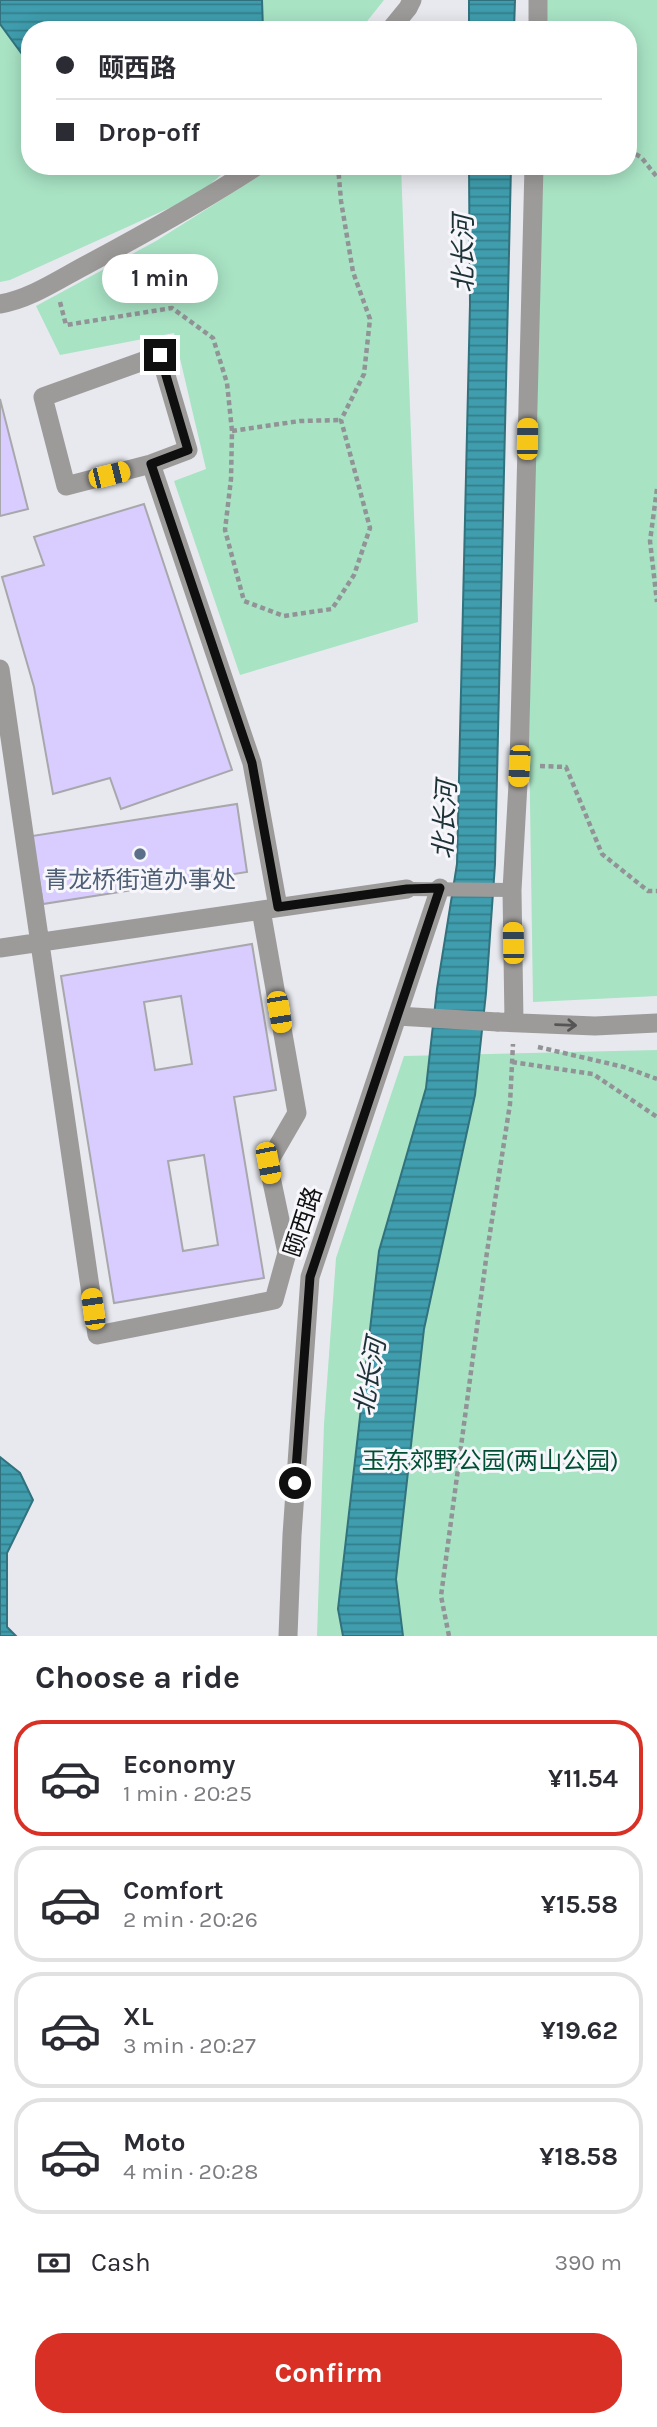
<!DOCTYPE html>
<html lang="en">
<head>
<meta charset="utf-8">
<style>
  :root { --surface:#fff; --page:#f7f7f7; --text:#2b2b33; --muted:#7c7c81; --line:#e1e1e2; --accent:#d93025 }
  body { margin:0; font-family:Karla,"Noto Sans SC",sans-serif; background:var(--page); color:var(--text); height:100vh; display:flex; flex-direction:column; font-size:26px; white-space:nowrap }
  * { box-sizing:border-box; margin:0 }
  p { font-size:23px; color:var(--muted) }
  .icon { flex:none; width:38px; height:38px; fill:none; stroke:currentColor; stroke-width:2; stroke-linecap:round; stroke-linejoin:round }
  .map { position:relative; height:1636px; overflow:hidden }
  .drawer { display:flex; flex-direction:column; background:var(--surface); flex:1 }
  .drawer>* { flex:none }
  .top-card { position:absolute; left:21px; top:21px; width:616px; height:154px; border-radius:28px; box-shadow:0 4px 18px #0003; display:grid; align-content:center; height:154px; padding:0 35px; background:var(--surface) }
  .end { position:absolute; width:32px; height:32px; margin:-16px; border:9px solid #0f0f10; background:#fff; box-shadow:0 0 0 4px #fff }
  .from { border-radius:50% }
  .bubble { position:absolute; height:49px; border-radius:24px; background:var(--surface); box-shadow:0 4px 18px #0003; font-size:23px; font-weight:700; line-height:49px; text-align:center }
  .car { position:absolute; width:21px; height:42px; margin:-21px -10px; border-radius:9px; box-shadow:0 0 5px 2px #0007; background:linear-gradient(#f5c518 24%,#345 0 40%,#f5c518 0 76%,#345 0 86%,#f5c518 0) }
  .top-card b { display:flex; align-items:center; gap:24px; height:66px; font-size:26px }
  .top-card b+b { border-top:2px solid var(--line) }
  .top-card i { width:18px; height:18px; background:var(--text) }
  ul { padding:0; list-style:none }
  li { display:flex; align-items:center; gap:21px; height:116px; margin:0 14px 10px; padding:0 21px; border:4px solid var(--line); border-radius:28px }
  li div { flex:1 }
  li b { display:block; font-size:26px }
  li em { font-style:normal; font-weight:700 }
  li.active { border-color:var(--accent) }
  li>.icon { width:63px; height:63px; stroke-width:1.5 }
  h2 { padding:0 35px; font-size:32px; line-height:84px }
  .pay { display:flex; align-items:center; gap:18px; height:77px; padding:0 35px; font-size:26px }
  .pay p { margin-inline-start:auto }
  .action { display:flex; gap:14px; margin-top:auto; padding:14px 35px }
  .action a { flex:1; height:80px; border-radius:28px; background:var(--accent); color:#fff; font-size:28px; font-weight:700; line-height:80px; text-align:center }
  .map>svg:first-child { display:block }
</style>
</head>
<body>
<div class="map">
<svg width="657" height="1636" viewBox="0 0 657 1636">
  <defs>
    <pattern id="water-rules" width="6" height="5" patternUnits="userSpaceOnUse" patternTransform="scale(1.75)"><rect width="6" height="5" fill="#3f9dad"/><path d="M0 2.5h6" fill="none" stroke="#337e8b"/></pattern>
  </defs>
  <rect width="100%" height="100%" fill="#e8e9ee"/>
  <path fill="#a8e3c4" d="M 0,0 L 384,0 L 360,30 L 30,30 L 30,166 L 231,166 L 198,195 L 10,280 L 0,282 Z
    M 545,0 L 657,0 L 657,996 L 533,1002 L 529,736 L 542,166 L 628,166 L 628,30 L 544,30 Z
    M 275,166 L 401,166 L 418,622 L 240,675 L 174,481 L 206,469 L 174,333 L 60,355 L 36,306 L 156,241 Z
    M 657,1050 L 657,1636 L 317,1636 L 324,1424 L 336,1258 L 404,1056 Z"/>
  <path fill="url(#water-rules)" stroke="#31727e" stroke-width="2" d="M 0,0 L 262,0 L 263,30 L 30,30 L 30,65 L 0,24 Z
    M 469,0 L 515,0 L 514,30 L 469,30 Z
    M 469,166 L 511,166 L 495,864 L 486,993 L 475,1095 L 424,1329 L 396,1579 L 403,1636 L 343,1636 L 338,1609 L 379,1251 L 426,1088 L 437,989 L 457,864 L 470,304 Z
    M 0,1457 L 20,1473 L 33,1500 L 7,1553 L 7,1627 L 16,1636 L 0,1636 Z"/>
  <path fill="#d8cdfe" stroke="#a8a7ac" stroke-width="2" fill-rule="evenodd" d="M 0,399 L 28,509 L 0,516 Z
    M 144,504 L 232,770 L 121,809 L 110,778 L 53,794 L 34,687 L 2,577 L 44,565 L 34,537 Z
    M 237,804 L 247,872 L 43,904 L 32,836 Z
    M 252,944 L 276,1090 L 234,1097 L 264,1278 L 114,1303 L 61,976 ZM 181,996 L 192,1064 L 155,1070 L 144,1002 ZM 204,1155 L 218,1245 L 183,1251 L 168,1161 Z"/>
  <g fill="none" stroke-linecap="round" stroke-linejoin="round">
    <path stroke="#929396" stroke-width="4.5" stroke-dasharray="5 3.5" stroke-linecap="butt" d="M 628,150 L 641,157 L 657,177
      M 60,302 L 66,325 L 172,308 L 213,338 L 227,383 L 232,431 L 231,479 L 225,530 L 244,601 L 284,616 L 332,609 L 354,575 L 370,528 L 341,420 L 364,374 L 370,319 L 353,272 L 341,201 L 338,166
      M 232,431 L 300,421 L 341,420
      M 657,489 L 650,541 L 657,602
      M 540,766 L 566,767 L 602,854 L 648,891 L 657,891
      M 538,1047 L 624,1067 L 657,1079
      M 512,1062 L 593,1074 L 657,1117
      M 449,1636 L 441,1596 L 487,1252 L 510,1104 L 513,1044"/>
    <path stroke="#9d9b9a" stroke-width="14" d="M 407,889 L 512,890"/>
    <path stroke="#9d9b9a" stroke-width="19" d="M 390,30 L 408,8 L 412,0
      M 0,304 C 31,299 61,278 88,264 C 146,233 202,202 257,166
      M 151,464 L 188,450 L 160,355 L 43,397 L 66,486 L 151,464 L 252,763 L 278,907
      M 0,669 L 97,1335 L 274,1300 L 287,1253 L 268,1163 L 297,1113 L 261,910
      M 0,948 L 407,889
      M 397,1016 L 498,1022
      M 288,1636 L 292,1535 L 310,1277 L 440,888"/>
    <path stroke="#9d9b9a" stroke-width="19" d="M 538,30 L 538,0
      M 498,1022 L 595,1026 L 657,1023
      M 514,1022 L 512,890 L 519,766 L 534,166"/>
  </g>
  <defs><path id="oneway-shaft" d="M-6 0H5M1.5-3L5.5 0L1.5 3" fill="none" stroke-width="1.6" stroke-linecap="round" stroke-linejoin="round" transform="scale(1.75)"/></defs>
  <use stroke="#565555" href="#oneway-shaft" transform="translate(566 1025) rotate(2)"/>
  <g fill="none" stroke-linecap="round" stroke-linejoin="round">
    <path stroke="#0f0f10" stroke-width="9" d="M 160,355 L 188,450 L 151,464 L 252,763 L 278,907 L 407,889 L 440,888 L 310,1277 L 295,1483"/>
  </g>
  <circle fill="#5c6f8a" stroke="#f6f6fb" stroke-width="2.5" cx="140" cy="854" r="7"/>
  <g text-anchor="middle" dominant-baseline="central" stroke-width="6" stroke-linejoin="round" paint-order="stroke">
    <g font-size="24" fill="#4e5e75" stroke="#f6f6fb">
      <text x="140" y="880">青龙桥街道办事处</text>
    </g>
    <g font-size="24" fill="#0f0f10" stroke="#f6f6fb">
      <text transform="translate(303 1222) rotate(-72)">颐西路</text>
    </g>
    <g font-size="24" fill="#005134" stroke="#f6f6fb">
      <text x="490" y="1461">玉东郊野公园(两山公园)</text>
    </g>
    <g font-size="26" font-style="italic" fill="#1c3236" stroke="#f6f6fb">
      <text transform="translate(463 254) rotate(-90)">北长河</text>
      <text transform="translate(445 820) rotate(-87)">北长河</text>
      <text transform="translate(370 1377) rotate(-80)">北长河</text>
    </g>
  </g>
</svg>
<i class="end from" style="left:295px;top:1483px"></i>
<i class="end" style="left:160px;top:355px"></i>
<div class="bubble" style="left:102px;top:254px;width:116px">1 min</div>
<i class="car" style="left:527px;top:439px;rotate:1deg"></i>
<i class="car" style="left:109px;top:475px;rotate:76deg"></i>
<i class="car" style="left:519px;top:766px;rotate:183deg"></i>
<i class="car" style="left:513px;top:943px;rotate:359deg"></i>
<i class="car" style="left:279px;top:1012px;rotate:170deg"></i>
<i class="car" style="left:268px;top:1163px;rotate:169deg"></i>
<i class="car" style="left:93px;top:1309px;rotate:352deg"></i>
<div class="top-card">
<b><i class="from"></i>颐西路</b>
<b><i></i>Drop-off</b>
</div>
</div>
<section class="drawer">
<h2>Choose a ride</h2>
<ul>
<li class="active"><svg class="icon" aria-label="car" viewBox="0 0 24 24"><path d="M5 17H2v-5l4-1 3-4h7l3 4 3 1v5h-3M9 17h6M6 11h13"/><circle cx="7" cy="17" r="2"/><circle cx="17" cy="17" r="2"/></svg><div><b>Economy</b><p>1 min · 20:25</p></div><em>¥11.54</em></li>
<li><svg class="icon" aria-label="car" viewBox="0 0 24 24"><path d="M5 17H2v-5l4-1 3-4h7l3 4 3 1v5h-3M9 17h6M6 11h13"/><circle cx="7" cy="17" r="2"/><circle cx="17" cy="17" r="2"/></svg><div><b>Comfort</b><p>2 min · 20:26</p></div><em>¥15.58</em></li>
<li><svg class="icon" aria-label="car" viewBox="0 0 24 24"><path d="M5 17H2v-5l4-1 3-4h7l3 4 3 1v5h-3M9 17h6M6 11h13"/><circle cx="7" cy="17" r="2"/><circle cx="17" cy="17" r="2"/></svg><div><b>XL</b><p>3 min · 20:27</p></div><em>¥19.62</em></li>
<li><svg class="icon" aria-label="car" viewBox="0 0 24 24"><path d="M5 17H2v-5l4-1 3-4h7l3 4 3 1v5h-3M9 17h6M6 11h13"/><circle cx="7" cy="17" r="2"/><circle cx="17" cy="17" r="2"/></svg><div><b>Moto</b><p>4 min · 20:28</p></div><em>¥18.58</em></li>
</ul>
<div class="pay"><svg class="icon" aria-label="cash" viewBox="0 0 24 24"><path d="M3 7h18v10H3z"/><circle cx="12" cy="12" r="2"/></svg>Cash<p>390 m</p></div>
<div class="action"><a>Confirm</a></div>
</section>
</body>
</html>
